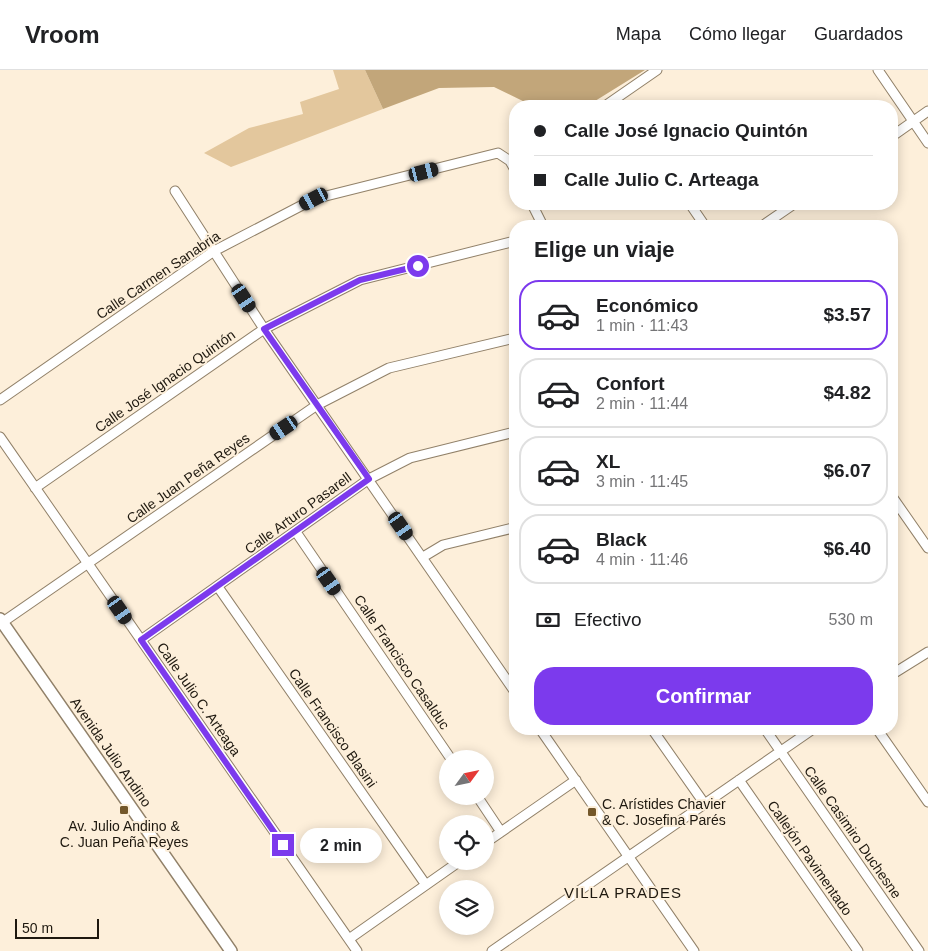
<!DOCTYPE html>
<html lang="es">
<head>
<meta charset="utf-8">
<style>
  :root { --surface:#fff; --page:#f6f6f6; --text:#202124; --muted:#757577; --line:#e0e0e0; --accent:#7c3aed }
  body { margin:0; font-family:Helvetica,sans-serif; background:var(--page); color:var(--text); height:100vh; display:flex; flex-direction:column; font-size:19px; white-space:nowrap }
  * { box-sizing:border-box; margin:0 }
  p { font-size:16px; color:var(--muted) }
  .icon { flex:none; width:28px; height:28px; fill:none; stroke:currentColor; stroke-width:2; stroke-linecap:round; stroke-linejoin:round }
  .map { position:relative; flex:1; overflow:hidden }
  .drawer { position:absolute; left:509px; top:150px; width:389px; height:515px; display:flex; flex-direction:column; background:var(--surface); border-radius:20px; box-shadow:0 2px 12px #0003 }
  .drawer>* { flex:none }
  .hud { position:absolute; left:509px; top:30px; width:389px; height:110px; border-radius:20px; box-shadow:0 2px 12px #0003; display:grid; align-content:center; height:110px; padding:0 25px; background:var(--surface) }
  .needle { width:32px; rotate:57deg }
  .fabs { position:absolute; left:439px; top:680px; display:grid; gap:10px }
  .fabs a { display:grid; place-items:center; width:55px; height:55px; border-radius:50%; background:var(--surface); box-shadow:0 2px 12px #0003; font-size:25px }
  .scale { position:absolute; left:15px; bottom:12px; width:84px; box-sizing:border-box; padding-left:5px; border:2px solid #1e180f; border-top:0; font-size:14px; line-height:18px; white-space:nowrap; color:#1e180f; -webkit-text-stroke:4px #fdefda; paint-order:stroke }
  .end { position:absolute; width:22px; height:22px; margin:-11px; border:6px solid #7c3aed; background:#fff; box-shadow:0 0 0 2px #fff }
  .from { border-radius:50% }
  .bubble { position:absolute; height:35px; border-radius:18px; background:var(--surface); box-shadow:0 2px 12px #0003; font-size:16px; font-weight:700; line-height:35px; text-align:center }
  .car { position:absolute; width:15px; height:30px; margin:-15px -8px; border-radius:6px; box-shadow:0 0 4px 1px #0007; background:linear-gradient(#222 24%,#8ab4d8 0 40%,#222 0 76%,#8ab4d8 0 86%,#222 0) }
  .hud b { display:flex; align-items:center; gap:18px; height:48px; font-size:19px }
  .hud b+b { border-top:1px solid var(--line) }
  .hud i { width:12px; height:12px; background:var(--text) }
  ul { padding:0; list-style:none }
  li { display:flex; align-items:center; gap:15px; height:70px; margin:0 10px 8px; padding:0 15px; border:2px solid var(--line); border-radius:20px }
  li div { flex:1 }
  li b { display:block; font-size:19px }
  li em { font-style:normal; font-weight:700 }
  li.on { border-color:var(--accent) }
  li>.icon { width:45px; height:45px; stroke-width:1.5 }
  h2 { padding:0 25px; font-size:22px; line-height:60px }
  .pay { display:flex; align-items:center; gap:12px; height:55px; padding:0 25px; font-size:19px }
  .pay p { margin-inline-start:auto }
  .primary-button { display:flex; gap:10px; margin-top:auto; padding:10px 25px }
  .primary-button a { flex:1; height:58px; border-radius:20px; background:var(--accent); color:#fff; font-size:20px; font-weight:700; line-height:58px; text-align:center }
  header { display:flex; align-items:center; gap:30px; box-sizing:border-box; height:70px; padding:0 25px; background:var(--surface); border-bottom:1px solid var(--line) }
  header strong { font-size:24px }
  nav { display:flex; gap:28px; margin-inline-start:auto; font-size:18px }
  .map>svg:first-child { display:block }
</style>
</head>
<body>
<header>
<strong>Vroom</strong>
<nav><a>Mapa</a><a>Cómo llegar</a><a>Guardados</a></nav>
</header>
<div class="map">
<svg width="928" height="881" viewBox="0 0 928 881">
  <rect width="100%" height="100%" fill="#fdefda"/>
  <path fill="#e3c79d" d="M 333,0 L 365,0 L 383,39 L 231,97 L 204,83 L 249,58 L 303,44 L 300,32 L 339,19 Z"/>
  <path fill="#c2a67a" d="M 365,0 L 645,0 L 587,36 L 533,36 L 494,17 L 439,18 L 383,39 Z"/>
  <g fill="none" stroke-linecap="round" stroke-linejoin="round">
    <g stroke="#918169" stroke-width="11">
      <path id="minor" d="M 878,0 L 928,73
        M 605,36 L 657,0
        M 891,67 L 928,41
        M 175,121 L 264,259 L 515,622
        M 532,134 L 543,156
        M 690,134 L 705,156
        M 762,156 L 794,134
        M 0,330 L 214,181 L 314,129 L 498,83 L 510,91 L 515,100
        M 0,367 L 357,881
        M 35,418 L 264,259 L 360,210 L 515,171
        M 891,425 L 928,478
        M 296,462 L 451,689
        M 423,487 L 443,475 L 513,458 L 515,461
        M 218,517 L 426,815
        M 0,554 L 317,335 L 389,298 L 515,268
        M 141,570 L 369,409 L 410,388 L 515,362
        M 891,605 L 928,582
        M 540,659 L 694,881
        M 652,659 L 704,733
        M 765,659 L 919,881
        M 877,659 L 928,732
        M 739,710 L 858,881
        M 477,726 L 501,762
        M 485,773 L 576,710
        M 349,869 L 460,791
        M 492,881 L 813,659"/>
    </g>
    <g stroke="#918169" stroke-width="14">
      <path id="tertiary" d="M 0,549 L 231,881"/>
    </g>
    <use href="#minor" stroke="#fff" stroke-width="9"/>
    <use href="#tertiary" stroke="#fff" stroke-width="11"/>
  </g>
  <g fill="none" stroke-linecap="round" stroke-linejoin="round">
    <path stroke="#7c3aed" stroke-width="6" d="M 283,775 L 141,570 L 369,409 L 264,259 L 360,210 L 418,196"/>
  </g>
  <g fill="#73572a" stroke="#fdefda" stroke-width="2">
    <rect x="119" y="735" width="10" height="10" rx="2.5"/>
    <rect x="587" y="737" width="10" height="10" rx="2.5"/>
  </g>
  <g text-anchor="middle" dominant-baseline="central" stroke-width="4" stroke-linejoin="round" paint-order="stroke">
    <g font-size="14" fill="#1e180f" stroke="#fdefda">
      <text transform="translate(158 205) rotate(-34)">Calle Carmen Sanabria</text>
      <text transform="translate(165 311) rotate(-35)">Calle José Ignacio Quintón</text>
      <text transform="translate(188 408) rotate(-35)">Calle Juan Peña Reyes</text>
      <text transform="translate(298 443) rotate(-36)">Calle Arturo Pasarell</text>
      <text transform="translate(402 592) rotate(56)">Calle Francisco Casalduc</text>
      <text transform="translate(199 629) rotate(55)">Calle Julio C. Arteaga</text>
      <text transform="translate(333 658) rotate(55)">Calle Francisco Blasini</text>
      <text transform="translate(111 682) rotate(55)">Avenida Julio Andino</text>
      <text transform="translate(853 762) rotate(55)">Calle Casimiro Duchesne</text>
      <text transform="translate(810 788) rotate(55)">Callejón Pavimentado</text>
    </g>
    <g font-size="14" fill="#1e180f" stroke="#fdefda" text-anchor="start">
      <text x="602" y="734">C. Arístides Chavier<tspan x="602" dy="16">&amp; C. Josefina Parés</tspan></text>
      <text x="124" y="756" text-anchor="middle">Av. Julio Andino &amp;<tspan x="124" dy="16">C. Juan Peña Reyes</tspan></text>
    </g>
    <g font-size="15" letter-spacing="1" fill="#1e180f" stroke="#fdefda">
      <text x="623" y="822">VILLA PRADES</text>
    </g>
  </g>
</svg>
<div class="fabs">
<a><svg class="needle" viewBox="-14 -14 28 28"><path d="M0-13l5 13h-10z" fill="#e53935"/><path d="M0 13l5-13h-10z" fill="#757577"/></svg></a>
<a><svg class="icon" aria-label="locate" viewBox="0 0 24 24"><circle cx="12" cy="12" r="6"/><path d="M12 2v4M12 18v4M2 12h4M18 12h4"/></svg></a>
<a><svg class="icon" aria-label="layers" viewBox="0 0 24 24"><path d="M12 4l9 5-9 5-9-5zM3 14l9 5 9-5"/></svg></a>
</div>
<div class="scale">50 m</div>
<i class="end from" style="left:418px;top:196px"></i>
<i class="end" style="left:283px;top:775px"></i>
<div class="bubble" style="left:300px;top:758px;width:82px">2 min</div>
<i class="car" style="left:424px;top:102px;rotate:76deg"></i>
<i class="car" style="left:314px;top:129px;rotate:242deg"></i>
<i class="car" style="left:244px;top:228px;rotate:147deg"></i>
<i class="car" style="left:284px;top:358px;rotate:236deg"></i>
<i class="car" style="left:401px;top:456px;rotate:145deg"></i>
<i class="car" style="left:329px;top:511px;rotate:145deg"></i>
<i class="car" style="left:120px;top:540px;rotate:145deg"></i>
<div class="hud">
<b><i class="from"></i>Calle José Ignacio Quintón</b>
<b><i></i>Calle Julio C. Arteaga</b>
</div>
<section class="drawer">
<h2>Elige un viaje</h2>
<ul>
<li class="on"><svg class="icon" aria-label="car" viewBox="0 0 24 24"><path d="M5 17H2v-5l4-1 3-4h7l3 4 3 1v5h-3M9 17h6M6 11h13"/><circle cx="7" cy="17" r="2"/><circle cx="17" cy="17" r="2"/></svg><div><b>Económico</b><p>1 min · 11:43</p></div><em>$3.57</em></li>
<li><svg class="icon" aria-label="car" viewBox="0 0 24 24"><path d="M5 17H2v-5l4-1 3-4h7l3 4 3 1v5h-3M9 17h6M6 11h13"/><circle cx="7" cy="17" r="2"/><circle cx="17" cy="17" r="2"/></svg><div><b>Confort</b><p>2 min · 11:44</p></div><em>$4.82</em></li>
<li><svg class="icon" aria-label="car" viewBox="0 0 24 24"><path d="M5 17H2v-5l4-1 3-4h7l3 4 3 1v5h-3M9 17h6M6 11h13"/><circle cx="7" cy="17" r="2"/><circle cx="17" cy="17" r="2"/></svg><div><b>XL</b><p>3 min · 11:45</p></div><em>$6.07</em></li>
<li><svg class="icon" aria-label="car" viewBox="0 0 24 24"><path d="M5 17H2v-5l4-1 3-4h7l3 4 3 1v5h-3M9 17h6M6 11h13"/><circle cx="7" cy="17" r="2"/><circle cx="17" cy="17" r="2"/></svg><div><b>Black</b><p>4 min · 11:46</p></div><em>$6.40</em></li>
</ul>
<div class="pay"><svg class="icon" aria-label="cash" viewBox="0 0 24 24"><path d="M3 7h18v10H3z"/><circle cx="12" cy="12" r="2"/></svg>Efectivo<p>530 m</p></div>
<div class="primary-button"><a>Confirmar</a></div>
</section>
</div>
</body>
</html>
